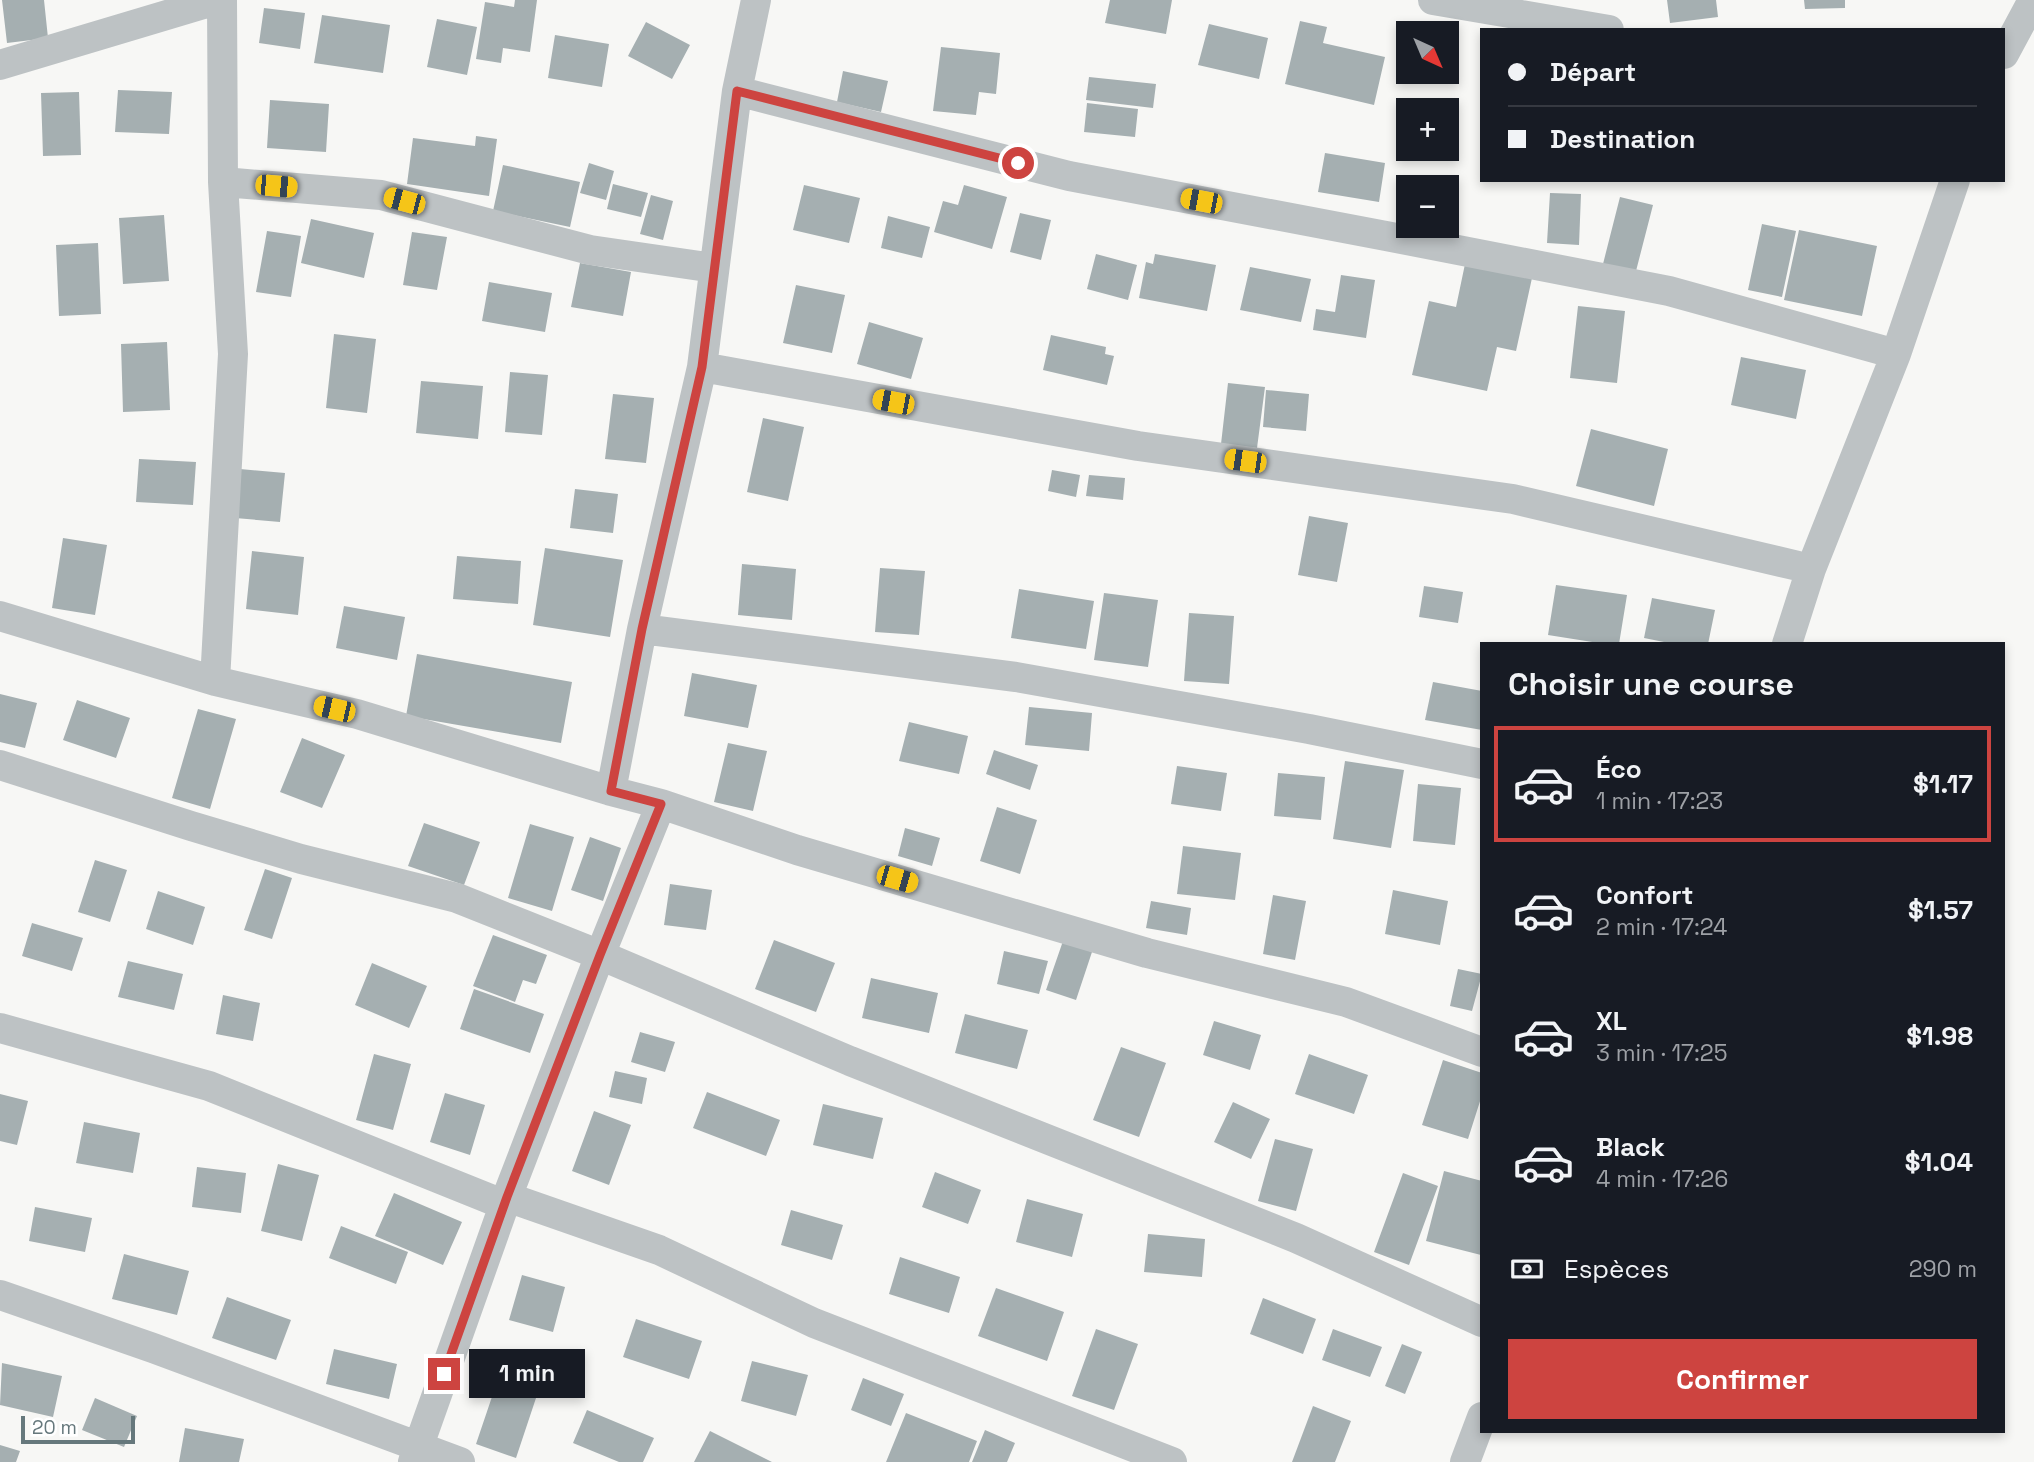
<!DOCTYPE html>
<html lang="fr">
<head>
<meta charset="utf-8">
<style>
  :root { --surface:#171b24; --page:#20242c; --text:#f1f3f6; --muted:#9ea1a6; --line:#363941; --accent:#cd4440 }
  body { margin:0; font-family:"Space Grotesk",sans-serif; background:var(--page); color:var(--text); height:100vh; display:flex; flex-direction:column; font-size:26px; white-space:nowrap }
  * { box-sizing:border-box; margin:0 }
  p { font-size:23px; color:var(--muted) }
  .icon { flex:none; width:38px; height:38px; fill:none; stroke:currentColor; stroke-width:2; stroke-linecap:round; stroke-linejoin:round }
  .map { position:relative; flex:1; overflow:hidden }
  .drawer { position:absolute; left:1480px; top:642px; width:525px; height:791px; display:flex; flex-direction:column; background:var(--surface); border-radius:0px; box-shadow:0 4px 10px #0003 }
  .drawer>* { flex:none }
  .top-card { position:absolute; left:1480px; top:28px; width:525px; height:154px; border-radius:0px; box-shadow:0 4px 10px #0003; display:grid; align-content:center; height:154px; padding:0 28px; background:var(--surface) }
  .needle { width:46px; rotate:136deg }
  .fabs { position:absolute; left:1396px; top:21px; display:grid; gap:14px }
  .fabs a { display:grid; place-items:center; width:63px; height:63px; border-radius:0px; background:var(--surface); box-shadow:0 4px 10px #0003; font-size:35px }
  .scale { position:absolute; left:21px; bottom:18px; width:114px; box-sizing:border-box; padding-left:7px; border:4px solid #66787c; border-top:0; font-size:19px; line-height:24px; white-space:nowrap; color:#66787c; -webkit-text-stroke:5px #fff; paint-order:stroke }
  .end { position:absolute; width:32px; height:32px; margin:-16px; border:9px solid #cd4440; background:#fff; box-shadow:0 0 0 4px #fff }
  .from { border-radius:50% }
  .bubble { position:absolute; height:49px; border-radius:0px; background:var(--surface); box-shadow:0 4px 10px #0003; font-size:23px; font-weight:800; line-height:49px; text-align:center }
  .car { position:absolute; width:21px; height:42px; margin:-21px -10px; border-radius:9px; box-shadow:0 0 5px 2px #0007; background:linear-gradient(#f5c518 24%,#345 0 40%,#f5c518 0 76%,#345 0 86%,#f5c518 0) }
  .top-card b { display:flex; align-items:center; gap:24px; height:66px; font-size:26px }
  .top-card b+b { border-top:2px solid var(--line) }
  .top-card i { width:18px; height:18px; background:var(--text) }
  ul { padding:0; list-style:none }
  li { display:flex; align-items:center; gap:21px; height:116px; margin:0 14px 10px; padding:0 14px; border:4px solid transparent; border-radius:0px }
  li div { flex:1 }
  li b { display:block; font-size:26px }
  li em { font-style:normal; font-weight:800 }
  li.selected { border-color:var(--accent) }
  li>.icon { width:63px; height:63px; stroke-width:1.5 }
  h2 { padding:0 28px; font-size:32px; line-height:84px }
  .pay { display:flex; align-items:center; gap:18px; height:77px; padding:0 28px; font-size:26px }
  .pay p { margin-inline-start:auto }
  .button { display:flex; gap:14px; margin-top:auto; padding:14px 28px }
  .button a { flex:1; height:80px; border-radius:0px; background:var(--accent); color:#fff; font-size:28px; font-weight:800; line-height:80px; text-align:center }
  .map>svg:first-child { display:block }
</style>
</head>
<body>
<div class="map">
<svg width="2034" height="1462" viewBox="0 0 2034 1462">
  <rect width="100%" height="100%" fill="#f7f7f5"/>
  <path fill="#a5afb1" d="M 2,0 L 44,0 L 48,38 L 7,43 Z
    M 515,0 L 537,0 L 530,52 L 503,48 L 501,63 L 476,59 L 485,2 L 514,7 Z
    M 1110,0 L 1172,0 L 1166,34 L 1105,23 Z
    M 1667,0 L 1716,0 L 1718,17 L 1670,23 Z
    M 1804,0 L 1845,0 L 1845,8 L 1805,9 Z
    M 264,8 L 305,13 L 300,49 L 259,43 Z
    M 322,15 L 390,25 L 383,73 L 314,63 Z
    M 437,19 L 477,27 L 467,75 L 427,67 Z
    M 1300,21 L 1327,27 L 1323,43 L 1385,57 L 1374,105 L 1285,84 Z
    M 646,22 L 690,45 L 672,79 L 628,56 Z
    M 1209,24 L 1268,38 L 1259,79 L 1198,65 Z
    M 555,35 L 609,44 L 602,87 L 548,78 Z
    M 941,47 L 1000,53 L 996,94 L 979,92 L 976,115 L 933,111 Z
    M 843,71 L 888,81 L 881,112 L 837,102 Z
    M 1089,77 L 1156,84 L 1153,108 L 1086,100 Z
    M 118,90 L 172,92 L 169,134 L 115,132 Z
    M 79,92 L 81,155 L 43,156 L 41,93 Z
    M 270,100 L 329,104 L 326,152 L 267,148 Z
    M 1087,103 L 1138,109 L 1135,137 L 1084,132 Z
    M 476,136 L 497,139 L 489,196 L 407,184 L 413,138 L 475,146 Z
    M 1325,153 L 1385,163 L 1379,202 L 1318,192 Z
    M 589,163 L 614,171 L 606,200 L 580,193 Z
    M 503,165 L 580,182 L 570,227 L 493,211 Z
    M 613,184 L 648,193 L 641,217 L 607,209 Z
    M 804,185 L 860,198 L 849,243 L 793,230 Z
    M 964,185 L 1007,197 L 992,249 L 934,232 L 943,201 L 958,205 Z
    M 1550,193 L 1581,194 L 1579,245 L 1547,243 Z
    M 651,195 L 673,201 L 663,240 L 640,234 Z
    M 1620,197 L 1653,205 L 1636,271 L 1603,264 Z
    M 1020,213 L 1051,220 L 1041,260 L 1010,252 Z
    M 164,215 L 169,281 L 123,284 L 119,218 Z
    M 888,216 L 930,227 L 922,258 L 881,248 Z
    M 311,219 L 374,233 L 364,278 L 301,263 Z
    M 1762,224 L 1796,231 L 1782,297 L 1748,290 Z
    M 1799,230 L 1877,246 L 1862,316 L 1784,300 Z
    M 267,231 L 301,236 L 291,297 L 256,292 Z
    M 412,232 L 447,237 L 437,290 L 403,285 Z
    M 98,243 L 101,314 L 59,316 L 56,245 Z
    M 1096,254 L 1137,265 L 1128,300 L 1087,289 Z
    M 1155,254 L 1216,265 L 1207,311 L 1139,298 L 1146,262 L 1153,264 Z
    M 580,263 L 631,272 L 623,316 L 571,307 Z
    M 1465,264 L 1532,278 L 1516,351 L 1497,347 L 1487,391 L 1412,375 L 1429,301 L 1456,307 Z
    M 1250,267 L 1311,279 L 1301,322 L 1240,310 Z
    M 1341,275 L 1375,280 L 1366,338 L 1313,330 L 1316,309 L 1335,312 Z
    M 489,282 L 552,293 L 545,332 L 482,321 Z
    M 796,285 L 845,295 L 832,353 L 783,343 Z
    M 1578,306 L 1625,311 L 1617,383 L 1570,378 Z
    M 869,322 L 923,338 L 911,379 L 857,364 Z
    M 334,334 L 376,339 L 367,413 L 326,408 Z
    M 1051,335 L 1106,347 L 1105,354 L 1114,356 L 1107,385 L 1043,370 Z
    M 167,342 L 170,410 L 123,412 L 121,344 Z
    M 1741,357 L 1806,370 L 1796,419 L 1731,405 Z
    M 510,372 L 548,375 L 542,435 L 505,432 Z
    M 421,381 L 483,386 L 478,439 L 416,433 Z
    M 1228,383 L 1265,387 L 1257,448 L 1221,444 Z
    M 1266,390 L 1309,394 L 1306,431 L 1263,427 Z
    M 613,394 L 654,398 L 646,463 L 605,459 Z
    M 763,418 L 804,427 L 788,501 L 747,492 Z
    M 1591,429 L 1668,449 L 1654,506 L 1576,486 Z
    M 139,459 L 196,462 L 193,505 L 136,502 Z
    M 240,469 L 285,473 L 280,522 L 235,518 Z
    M 1052,470 L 1080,475 L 1076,497 L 1048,491 Z
    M 1089,475 L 1125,478 L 1123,500 L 1086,496 Z
    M 575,489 L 618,494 L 613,533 L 570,528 Z
    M 1309,516 L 1348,523 L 1337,582 L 1298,575 Z
    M 63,538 L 107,545 L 95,615 L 52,608 Z
    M 545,548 L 623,560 L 610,637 L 533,625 Z
    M 252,551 L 304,557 L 298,615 L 246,609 Z
    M 457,556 L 521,561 L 518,604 L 453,599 Z
    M 742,564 L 796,569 L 792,620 L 738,615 Z
    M 880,568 L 925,571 L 919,635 L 875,632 Z
    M 1556,585 L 1627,595 L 1619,644 L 1605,644 L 1548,635 Z
    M 1424,586 L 1463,592 L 1458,623 L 1419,617 Z
    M 1019,589 L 1094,601 L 1086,649 L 1011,638 Z
    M 1104,593 L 1158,600 L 1148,667 L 1094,660 Z
    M 1652,598 L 1715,610 L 1708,644 L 1674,644 L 1644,638 Z
    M 344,606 L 405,617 L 397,660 L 336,648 Z
    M 1189,613 L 1234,616 L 1229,684 L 1184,681 Z
    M 417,654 L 572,682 L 561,743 L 406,716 Z
    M 692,673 L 757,685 L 748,728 L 684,716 Z
    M 1433,682 L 1482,691 L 1482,730 L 1425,720 Z
    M 0,694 L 37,703 L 25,748 L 0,742 Z
    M 77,700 L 130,718 L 116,758 L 63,740 Z
    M 1029,707 L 1092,713 L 1089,751 L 1025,745 Z
    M 198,709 L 236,719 L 210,809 L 172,798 Z
    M 909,722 L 968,736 L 959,774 L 899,761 Z
    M 302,738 L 345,755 L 322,808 L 280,792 Z
    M 728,743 L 767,751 L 753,811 L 714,802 Z
    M 994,750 L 1038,765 L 1030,790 L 986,774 Z
    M 1345,761 L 1404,770 L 1391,848 L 1333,839 Z
    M 1177,766 L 1227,773 L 1221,811 L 1171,804 Z
    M 1278,773 L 1325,777 L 1321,820 L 1274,816 Z
    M 1418,784 L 1461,788 L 1455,845 L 1413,841 Z
    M 997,807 L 1037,820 L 1020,874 L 980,861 Z
    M 424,823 L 480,842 L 464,885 L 408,866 Z
    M 530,824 L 574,837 L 552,911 L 508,898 Z
    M 905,828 L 940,838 L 932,866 L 898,856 Z
    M 590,837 L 621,848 L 603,901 L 571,890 Z
    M 1183,846 L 1241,853 L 1235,900 L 1177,894 Z
    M 95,860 L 127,870 L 110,922 L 78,912 Z
    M 265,869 L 292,878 L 272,939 L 244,930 Z
    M 670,884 L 712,890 L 706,930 L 664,925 Z
    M 1393,890 L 1448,901 L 1440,945 L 1385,934 Z
    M 158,891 L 205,907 L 193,945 L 146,929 Z
    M 1273,895 L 1306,901 L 1295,960 L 1263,954 Z
    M 1151,901 L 1191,908 L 1187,935 L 1146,928 Z
    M 32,923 L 83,938 L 72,971 L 22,956 Z
    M 493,935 L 547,955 L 536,984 L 523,980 L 515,1002 L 473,986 Z
    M 774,940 L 835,963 L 816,1012 L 755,989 Z
    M 1063,941 L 1092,952 L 1076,1000 L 1046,990 Z
    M 1004,951 L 1048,961 L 1039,994 L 997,984 Z
    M 128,961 L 183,974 L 174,1010 L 118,997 Z
    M 372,963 L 427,986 L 409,1028 L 355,1005 Z
    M 1458,969 L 1482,974 L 1472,1011 L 1450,1006 Z
    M 871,978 L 938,993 L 929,1033 L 862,1018 Z
    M 474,989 L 544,1014 L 530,1053 L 460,1029 Z
    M 223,995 L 260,1003 L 253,1041 L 216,1034 Z
    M 965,1014 L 1028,1030 L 1017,1069 L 955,1053 Z
    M 1214,1021 L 1261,1035 L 1250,1070 L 1203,1055 Z
    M 640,1032 L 675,1042 L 665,1072 L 631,1062 Z
    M 1121,1047 L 1166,1063 L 1139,1137 L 1093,1120 Z
    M 374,1054 L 411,1064 L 393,1130 L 356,1120 Z
    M 1309,1054 L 1368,1075 L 1354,1114 L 1295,1094 Z
    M 1443,1060 L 1482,1073 L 1482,1095 L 1468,1139 L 1422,1125 Z
    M 615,1071 L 647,1078 L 642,1104 L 609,1097 Z
    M 707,1092 L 780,1120 L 766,1156 L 693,1128 Z
    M 445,1093 L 485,1105 L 470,1155 L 430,1142 Z
    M 0,1094 L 28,1101 L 17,1145 L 0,1141 Z
    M 1233,1102 L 1270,1119 L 1251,1159 L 1214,1142 Z
    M 823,1104 L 883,1118 L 873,1159 L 813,1145 Z
    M 594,1111 L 631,1125 L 609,1185 L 572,1171 Z
    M 84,1122 L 140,1133 L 133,1173 L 76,1163 Z
    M 1275,1139 L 1313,1149 L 1296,1211 L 1258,1201 Z
    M 278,1164 L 319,1175 L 302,1241 L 261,1231 Z
    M 197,1167 L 246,1173 L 241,1213 L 192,1207 Z
    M 1444,1171 L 1482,1181 L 1481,1255 L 1426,1241 Z
    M 935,1172 L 981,1190 L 968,1224 L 922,1207 Z
    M 1403,1173 L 1438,1186 L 1409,1265 L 1374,1252 Z
    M 394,1193 L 462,1222 L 443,1265 L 375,1236 Z
    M 1027,1199 L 1083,1214 L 1072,1257 L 1016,1242 Z
    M 35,1207 L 92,1218 L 85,1252 L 29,1241 Z
    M 791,1210 L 843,1225 L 832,1260 L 781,1245 Z
    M 341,1226 L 408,1252 L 396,1284 L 329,1258 Z
    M 1148,1234 L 1205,1239 L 1202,1277 L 1144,1272 Z
    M 124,1254 L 189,1271 L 177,1315 L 112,1299 Z
    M 900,1257 L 960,1277 L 949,1313 L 889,1294 Z
    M 522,1275 L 565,1287 L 553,1332 L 509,1320 Z
    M 996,1288 L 1064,1312 L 1047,1361 L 978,1336 Z
    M 227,1297 L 291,1320 L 276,1360 L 212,1338 Z
    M 1263,1298 L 1316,1319 L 1303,1354 L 1250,1334 Z
    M 636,1319 L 702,1341 L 689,1379 L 623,1357 Z
    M 1096,1329 L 1138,1344 L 1114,1410 L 1072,1396 Z
    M 1333,1329 L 1382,1347 L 1370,1377 L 1322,1360 Z
    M 1402,1344 L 1422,1352 L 1405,1394 L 1385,1386 Z
    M 334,1349 L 397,1364 L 389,1399 L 326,1384 Z
    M 752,1361 L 808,1375 L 796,1416 L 741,1401 Z
    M 2,1363 L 62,1376 L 53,1417 L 0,1405 Z
    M 863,1378 L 904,1394 L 891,1426 L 851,1410 Z
    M 498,1379 L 538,1392 L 516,1458 L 476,1444 Z
    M 95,1398 L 137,1416 L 124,1447 L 82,1430 Z
    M 1313,1406 L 1351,1421 L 1335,1462 L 1292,1462 Z
    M 587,1410 L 654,1438 L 643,1462 L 619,1462 L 573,1443 Z
    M 906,1413 L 977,1441 L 969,1462 L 886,1462 Z
    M 185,1428 L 244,1439 L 239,1462 L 179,1462 Z
    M 985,1430 L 1015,1443 L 1007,1462 L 972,1462 Z
    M 710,1431 L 772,1462 L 694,1462 Z
    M 0,1445 L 20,1451 L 16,1462 L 0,1462 Z"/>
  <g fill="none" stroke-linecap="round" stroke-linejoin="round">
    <path stroke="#bdc2c4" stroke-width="30" d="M 1433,0 L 1609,30
      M 2004,54 L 2033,0
      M 0,65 L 217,0
      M 737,91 L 1069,176 L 1386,236 L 1669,291 L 1896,354
      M 223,182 L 381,195 L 590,250 L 714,268
      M 702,367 L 1138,446 L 1513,499 L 1811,569
      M 0,616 L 215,681 L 357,714 L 611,791 L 661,804 L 797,850 L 1147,953 L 1346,1002 L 1482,1052
      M 642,629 L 1016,677 L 1309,729 L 1482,764
      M 1787,644 L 1811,569 L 1896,354 L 1955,180
      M 215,681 L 233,354 L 223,182 L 222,0
      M 0,765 L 191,826 L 301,859 L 457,898 L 600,955 L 850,1061 L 1296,1238 L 1482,1322
      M 611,791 L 642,629 L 702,367 L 737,91 L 756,0
      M 0,1028 L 209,1086 L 505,1205
      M 507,1197 L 659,1250 L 814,1323 L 1172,1462
      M 0,1295 L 153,1348 L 460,1462
      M 413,1462 L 507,1197 L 600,955 L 661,804
      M 1465,1462 L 1482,1417"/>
  </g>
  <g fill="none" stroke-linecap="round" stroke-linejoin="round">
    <path stroke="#cd4440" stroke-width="9" d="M 444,1374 L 507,1197 L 600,955 L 661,804 L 611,791 L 642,629 L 702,367 L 737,91 L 1018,163"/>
  </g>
</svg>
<div class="fabs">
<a><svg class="needle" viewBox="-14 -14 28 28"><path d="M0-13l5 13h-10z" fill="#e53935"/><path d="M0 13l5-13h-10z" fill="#9ea1a6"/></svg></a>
<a>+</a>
<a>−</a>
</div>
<div class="scale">20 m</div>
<i class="end from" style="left:1018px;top:163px"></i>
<i class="end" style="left:444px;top:1374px"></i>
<div class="bubble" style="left:469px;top:1349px;width:116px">1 min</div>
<i class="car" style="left:276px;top:186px;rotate:95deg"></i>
<i class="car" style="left:404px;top:201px;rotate:285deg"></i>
<i class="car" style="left:1201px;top:201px;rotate:281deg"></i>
<i class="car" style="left:893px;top:402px;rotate:281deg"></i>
<i class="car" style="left:1245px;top:461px;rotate:278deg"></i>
<i class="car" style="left:334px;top:709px;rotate:283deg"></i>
<i class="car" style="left:897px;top:879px;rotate:106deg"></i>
<div class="top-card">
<b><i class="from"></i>Départ</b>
<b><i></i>Destination</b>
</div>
<section class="drawer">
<h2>Choisir une course</h2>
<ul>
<li class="selected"><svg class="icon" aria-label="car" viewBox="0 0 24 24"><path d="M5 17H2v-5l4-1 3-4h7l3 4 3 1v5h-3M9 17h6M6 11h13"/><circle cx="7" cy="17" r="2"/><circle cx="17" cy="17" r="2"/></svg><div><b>Éco</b><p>1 min · 17:23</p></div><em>$1.17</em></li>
<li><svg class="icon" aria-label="car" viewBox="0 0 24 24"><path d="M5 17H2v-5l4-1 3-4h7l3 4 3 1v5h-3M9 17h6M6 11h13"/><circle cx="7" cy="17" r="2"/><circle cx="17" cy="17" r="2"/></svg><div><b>Confort</b><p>2 min · 17:24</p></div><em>$1.57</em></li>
<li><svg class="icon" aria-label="car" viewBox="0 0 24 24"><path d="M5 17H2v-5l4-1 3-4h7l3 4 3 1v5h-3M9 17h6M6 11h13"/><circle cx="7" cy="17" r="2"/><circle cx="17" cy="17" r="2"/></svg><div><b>XL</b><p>3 min · 17:25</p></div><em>$1.98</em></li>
<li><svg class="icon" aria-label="car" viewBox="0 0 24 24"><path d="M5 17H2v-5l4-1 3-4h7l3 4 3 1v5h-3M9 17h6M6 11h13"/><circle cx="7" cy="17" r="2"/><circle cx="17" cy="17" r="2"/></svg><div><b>Black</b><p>4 min · 17:26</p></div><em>$1.04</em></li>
</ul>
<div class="pay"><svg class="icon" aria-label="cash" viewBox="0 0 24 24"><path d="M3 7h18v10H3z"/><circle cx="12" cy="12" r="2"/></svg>Espèces<p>290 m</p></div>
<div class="button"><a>Confirmer</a></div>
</section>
</div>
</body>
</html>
